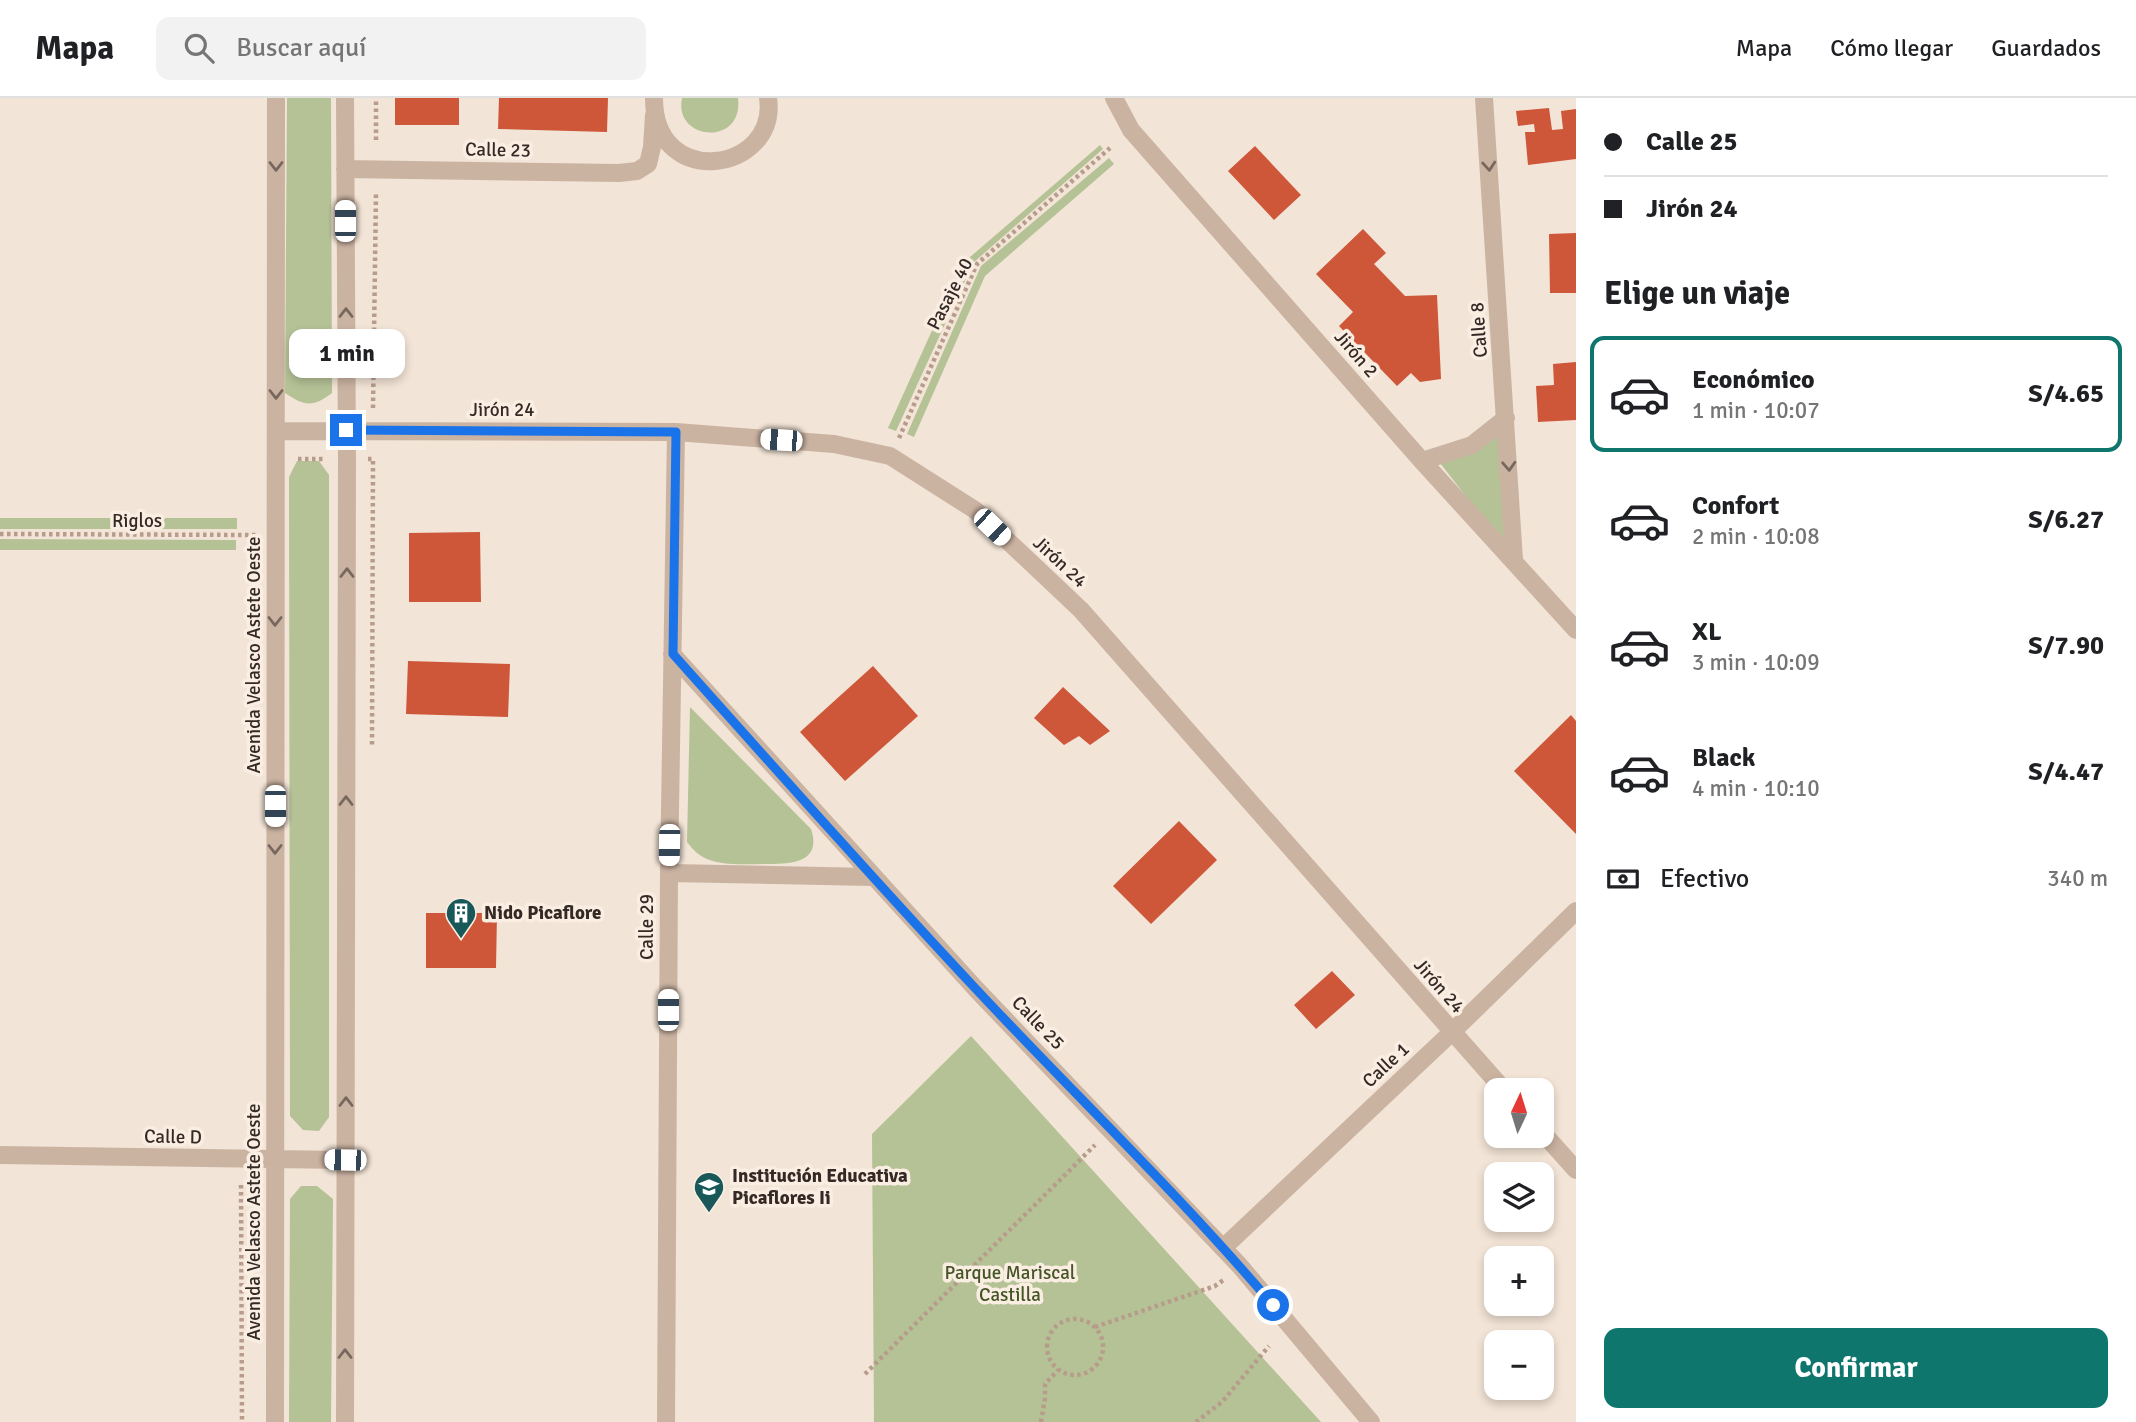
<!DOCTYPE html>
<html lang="es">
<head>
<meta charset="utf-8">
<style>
  :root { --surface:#fff; --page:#f2f2f2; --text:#202124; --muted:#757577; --line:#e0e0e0; --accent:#0f766e }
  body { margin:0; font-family:Signika,sans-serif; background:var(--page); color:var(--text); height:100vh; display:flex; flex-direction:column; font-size:26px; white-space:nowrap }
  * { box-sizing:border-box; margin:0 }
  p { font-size:23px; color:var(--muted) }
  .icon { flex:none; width:38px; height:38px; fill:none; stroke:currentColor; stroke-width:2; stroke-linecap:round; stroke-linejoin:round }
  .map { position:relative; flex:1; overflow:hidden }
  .sheet { display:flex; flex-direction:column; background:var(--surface); width:560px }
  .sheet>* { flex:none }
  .hud { display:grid; align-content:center; height:154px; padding:0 28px; background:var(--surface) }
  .needle { width:46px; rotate:4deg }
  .fabs { position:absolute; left:1484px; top:980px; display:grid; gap:14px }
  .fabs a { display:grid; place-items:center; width:70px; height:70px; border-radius:14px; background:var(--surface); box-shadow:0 4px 10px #0003; font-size:35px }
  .end { position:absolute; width:32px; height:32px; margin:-16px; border:9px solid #1a73e8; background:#fff; box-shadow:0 0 0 4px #fff }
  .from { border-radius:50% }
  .bubble { position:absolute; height:49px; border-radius:14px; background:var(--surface); box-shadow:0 4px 10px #0003; font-size:23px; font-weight:700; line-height:49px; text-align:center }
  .car { position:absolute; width:21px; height:42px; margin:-21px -10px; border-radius:9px; box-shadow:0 0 5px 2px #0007; background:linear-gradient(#fff 24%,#345 0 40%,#fff 0 76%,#345 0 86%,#fff 0) }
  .hud b { display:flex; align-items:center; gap:24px; height:66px; font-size:26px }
  .hud b+b { border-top:2px solid var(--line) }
  .hud i { width:18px; height:18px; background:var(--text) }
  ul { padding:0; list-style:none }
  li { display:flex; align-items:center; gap:21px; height:116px; margin:0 14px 10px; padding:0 14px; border:4px solid transparent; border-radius:14px }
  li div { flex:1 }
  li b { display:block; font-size:26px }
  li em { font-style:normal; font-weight:700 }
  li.active { border-color:var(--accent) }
  li>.icon { width:63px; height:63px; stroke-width:1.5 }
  h2 { padding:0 28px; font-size:32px; line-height:84px }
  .pay { display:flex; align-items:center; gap:18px; height:77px; padding:0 28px; font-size:26px }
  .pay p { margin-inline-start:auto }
  .action { display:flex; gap:14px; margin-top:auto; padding:14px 28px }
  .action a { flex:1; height:80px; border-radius:14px; background:var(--accent); color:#fff; font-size:28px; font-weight:700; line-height:80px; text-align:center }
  header { display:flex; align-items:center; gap:42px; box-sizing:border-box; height:98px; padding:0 35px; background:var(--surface); border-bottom:2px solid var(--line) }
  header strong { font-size:33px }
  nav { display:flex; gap:38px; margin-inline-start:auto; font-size:24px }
  .search { width:490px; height:63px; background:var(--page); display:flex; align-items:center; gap:18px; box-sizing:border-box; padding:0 24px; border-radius:14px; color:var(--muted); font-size:26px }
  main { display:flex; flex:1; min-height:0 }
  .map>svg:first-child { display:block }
</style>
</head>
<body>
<header>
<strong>Mapa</strong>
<div class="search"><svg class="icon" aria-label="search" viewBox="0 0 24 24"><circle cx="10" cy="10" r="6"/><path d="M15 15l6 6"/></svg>Buscar aquí</div>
<nav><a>Mapa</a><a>Cómo llegar</a><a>Guardados</a></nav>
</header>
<main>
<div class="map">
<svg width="1576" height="1324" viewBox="0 0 1576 1324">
  <rect width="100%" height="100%" fill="#f2e4d6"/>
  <path fill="#b5c296" d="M 287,0 L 331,0 L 332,295 C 313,309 306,309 285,295 Z
    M 682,0 L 738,0 C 744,49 673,43 682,0 Z
    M 1100,47 L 1103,51 L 973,165 L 896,333 L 888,330 L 962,166 Z
    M 1109,60 L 1114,66 L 985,178 L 914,339 L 907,336 L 981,168 Z
    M 1502,331 L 1509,454 L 1437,361 Z
    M 297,363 L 319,363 L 329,377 L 329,1019 L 319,1033 L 303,1032 L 290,1018 L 289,379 Z
    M 0,420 L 237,420 L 237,431 L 0,431 Z
    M 0,441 L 236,442 L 236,452 L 0,452 Z
    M 690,609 L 811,731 C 823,767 787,766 762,766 C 744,766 724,768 707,761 C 698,757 693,752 687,744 Z
    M 971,938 L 1321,1324 L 874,1324 L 872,1036 Z
    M 301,1088 L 317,1088 L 333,1101 L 331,1324 L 289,1324 L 290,1101 Z"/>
  <path fill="#ce5639" d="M 395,0 L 459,0 L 459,27 L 395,27 Z
    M 499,0 L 608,0 L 607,34 L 498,31 Z
    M 1549,10 L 1552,32 L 1563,31 L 1561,13 L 1576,11 L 1576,61 L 1528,67 L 1525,34 L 1535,34 L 1534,26 L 1518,28 L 1516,13 Z
    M 1255,48 L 1301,97 L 1274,122 L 1228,73 Z
    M 1363,131 L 1386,155 L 1374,166 L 1405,198 L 1437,197 L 1441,281 L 1420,284 L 1411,275 L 1397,288 L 1339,228 L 1353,214 L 1316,176 Z
    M 1576,135 L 1576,195 L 1550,195 L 1549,136 Z
    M 1576,264 L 1576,322 L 1538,324 L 1536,288 L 1554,287 L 1553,266 Z
    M 480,434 L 481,504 L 409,504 L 409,435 Z
    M 408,563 L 510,566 L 508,619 L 406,616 Z
    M 873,568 L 918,618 L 845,683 L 800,634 Z
    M 1063,589 L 1110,633 L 1090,647 L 1079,638 L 1064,647 L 1034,620 Z
    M 1571,617 L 1576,623 L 1576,736 L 1514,673 Z
    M 1179,723 L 1217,762 L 1151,826 L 1113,788 Z
    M 426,815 L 497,815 L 496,870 L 426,870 Z
    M 1332,873 L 1355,897 L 1316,931 L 1294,907 Z"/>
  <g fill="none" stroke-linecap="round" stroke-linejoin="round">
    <path stroke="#b79c8c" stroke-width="4.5" stroke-dasharray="3.5 3.5" stroke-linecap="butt" d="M 376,42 L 376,0
      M 373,310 L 376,94
      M 899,340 L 977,166 L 1110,50
      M 298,361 L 324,361
      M 368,361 L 373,361 L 372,648
      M 0,436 L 256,437
      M 241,1087 L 242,1324
      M1047 1249a28 28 0 1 1 56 0a28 28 0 1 1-56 0Z
      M 1095,1229 L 1215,1188 L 1225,1181
      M 865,1276 L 1095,1047
      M 1041,1324 L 1045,1300 L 1045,1286 L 1058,1272
      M 1196,1324 L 1222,1304 L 1269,1248"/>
    <path stroke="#cbb3a2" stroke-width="18" d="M 654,0 C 654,94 779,74 768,0
      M 1114,0 L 1131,32 L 1422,363 L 1576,532
      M 1484,0 L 1514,462
      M 345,71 L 619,75 L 637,73 L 648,66 L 652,49 L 654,17
      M 276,333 L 676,334 L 834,346 L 890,358 L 975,412 L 1081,512 L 1504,992
      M 1422,363 L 1472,347 L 1506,320
      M 672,556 L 976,891 L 1240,1168 L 1371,1324
      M 669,775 L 872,779
      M 1542,1034 L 1576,1072
      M 0,1057 L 345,1062
      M 1223,1150 L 1451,935 L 1576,813
      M 275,1324 L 276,0
      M 345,1324 L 347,362 L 345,0
      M 666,1324 L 669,775 L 676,334"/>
  </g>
  <defs><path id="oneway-chevron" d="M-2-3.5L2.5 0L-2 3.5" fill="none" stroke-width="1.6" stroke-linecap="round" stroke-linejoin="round" transform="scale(1.75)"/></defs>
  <g stroke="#78675d">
    <use href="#oneway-chevron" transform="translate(276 68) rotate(90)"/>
    <use href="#oneway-chevron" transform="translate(1489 68) rotate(86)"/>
    <use href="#oneway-chevron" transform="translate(346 215) rotate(-90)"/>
    <use href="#oneway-chevron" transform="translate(276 296) rotate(90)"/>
    <use href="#oneway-chevron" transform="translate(1509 368) rotate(87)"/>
    <use href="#oneway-chevron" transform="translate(347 475) rotate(-90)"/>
    <use href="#oneway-chevron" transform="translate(275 523) rotate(90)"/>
    <use href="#oneway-chevron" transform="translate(346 703) rotate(-90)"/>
    <use href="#oneway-chevron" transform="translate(275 751) rotate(90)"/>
    <use href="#oneway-chevron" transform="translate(346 1004) rotate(-90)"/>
    <use href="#oneway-chevron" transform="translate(345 1256) rotate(-90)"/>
  </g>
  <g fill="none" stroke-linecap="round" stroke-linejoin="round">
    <path stroke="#1a73e8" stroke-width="9" d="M 346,332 L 676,334 L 673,556 C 773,668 872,780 975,890 C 1074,996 1179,1096 1273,1207"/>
  </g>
  <defs>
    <g id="building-pin" transform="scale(1.575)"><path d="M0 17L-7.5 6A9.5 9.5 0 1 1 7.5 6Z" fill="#185859" stroke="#faeee3"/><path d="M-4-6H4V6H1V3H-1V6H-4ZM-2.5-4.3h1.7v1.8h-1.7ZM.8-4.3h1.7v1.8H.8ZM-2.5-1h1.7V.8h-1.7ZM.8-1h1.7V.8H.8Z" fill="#fff"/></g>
    <g id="school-pin" transform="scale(1.575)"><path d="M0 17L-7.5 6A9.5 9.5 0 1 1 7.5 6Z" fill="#185859" stroke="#faeee3"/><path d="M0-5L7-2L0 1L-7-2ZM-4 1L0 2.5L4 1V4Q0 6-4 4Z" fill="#fff"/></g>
  </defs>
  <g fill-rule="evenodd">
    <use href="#building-pin" x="461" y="815"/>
    <use href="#school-pin" x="709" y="1089"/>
  </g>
  <g text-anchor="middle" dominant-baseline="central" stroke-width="7" stroke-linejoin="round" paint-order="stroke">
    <g font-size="19" fill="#352925" stroke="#faeee3">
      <text transform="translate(498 52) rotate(1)">Calle 23</text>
      <text transform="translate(950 196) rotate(-63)">Pasaje 40</text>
      <text transform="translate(1479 232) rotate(-94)">Calle 8</text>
      <text transform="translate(1356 256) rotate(49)">Jirón 2</text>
      <text x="502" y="312">Jirón 24</text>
      <text x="137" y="423">Riglos</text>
      <text transform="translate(1060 464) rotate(43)">Jirón 24</text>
      <text transform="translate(254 557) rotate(-90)">Avenida Velasco Astete Oeste</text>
      <text transform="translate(647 829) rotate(-90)">Calle 29</text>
      <text transform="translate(1439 888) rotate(49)">Jirón 24</text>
      <text transform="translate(1038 925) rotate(46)">Calle 25</text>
      <text transform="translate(1386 967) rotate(-43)">Calle 1</text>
      <text transform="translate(173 1039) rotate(1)">Calle D</text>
      <text transform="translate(254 1124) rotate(-90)">Avenida Velasco Astete Oeste</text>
    </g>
    <g font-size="19" font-weight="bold" fill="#352925" stroke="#faeee3" text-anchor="start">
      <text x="484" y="815">Nido Picaflore</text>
      <text x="732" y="1078">Institución Educativa<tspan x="732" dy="22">Picaflores Ii</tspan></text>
    </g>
    <g font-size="19" fill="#465527" stroke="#faeee3">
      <text x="1010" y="1175">Parque Mariscal<tspan x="1010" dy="22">Castilla</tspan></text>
    </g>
  </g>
</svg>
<div class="fabs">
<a><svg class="needle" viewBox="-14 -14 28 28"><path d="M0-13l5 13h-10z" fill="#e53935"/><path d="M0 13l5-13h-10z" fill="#757577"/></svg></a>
<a><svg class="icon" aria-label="layers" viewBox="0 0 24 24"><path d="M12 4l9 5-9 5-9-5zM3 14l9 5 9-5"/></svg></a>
<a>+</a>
<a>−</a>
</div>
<i class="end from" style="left:1273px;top:1207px"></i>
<i class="end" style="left:346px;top:332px"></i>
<div class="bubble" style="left:289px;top:231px;width:116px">1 min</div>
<i class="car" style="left:345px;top:123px;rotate:0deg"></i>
<i class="car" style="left:781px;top:342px;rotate:274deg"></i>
<i class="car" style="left:992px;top:429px;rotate:134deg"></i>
<i class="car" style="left:275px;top:708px;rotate:180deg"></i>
<i class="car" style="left:669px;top:747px;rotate:181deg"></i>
<i class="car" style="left:668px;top:912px;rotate:0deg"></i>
<i class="car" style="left:345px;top:1062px;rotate:271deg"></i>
</div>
<section class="sheet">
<div class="hud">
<b><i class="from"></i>Calle 25</b>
<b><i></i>Jirón 24</b>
</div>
<h2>Elige un viaje</h2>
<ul>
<li class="active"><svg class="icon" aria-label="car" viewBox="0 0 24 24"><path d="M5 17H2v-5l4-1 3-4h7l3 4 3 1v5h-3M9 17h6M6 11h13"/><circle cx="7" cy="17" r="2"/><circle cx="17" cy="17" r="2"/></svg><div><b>Económico</b><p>1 min · 10:07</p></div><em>S/4.65</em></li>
<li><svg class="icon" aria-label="car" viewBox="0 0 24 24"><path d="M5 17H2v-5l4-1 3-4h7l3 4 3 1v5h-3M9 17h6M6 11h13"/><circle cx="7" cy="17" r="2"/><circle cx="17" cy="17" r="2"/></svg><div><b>Confort</b><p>2 min · 10:08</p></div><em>S/6.27</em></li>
<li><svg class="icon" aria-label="car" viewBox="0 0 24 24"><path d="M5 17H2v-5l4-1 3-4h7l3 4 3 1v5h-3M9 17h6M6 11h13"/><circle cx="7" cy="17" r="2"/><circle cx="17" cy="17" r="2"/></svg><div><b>XL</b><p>3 min · 10:09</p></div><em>S/7.90</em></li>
<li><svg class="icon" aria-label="car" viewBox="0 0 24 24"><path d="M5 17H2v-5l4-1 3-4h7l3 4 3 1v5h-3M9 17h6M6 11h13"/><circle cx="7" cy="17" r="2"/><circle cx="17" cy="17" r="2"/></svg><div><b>Black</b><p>4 min · 10:10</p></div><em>S/4.47</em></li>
</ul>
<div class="pay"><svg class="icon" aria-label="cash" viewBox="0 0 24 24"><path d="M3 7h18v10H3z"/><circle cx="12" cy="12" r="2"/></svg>Efectivo<p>340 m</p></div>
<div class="action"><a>Confirmar</a></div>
</section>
</main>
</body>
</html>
